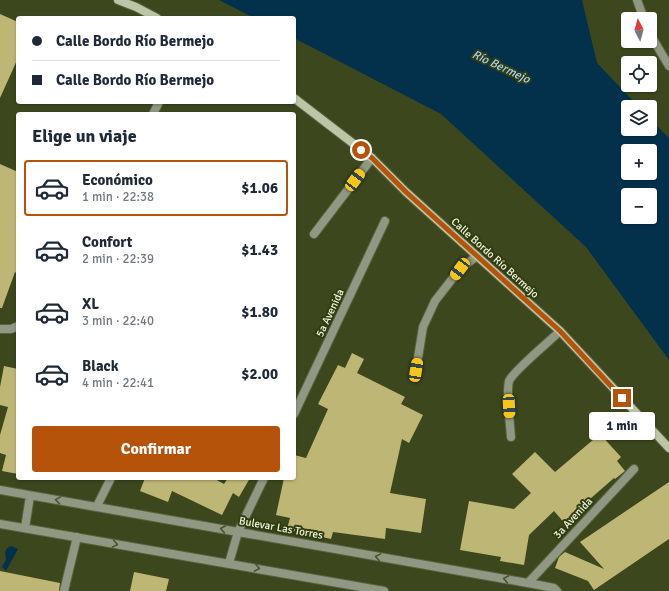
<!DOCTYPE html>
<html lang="es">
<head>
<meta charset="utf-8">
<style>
  :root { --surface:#fff; --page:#f6f6f7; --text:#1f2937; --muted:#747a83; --line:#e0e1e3; --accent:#b45309 }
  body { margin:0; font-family:Signika,sans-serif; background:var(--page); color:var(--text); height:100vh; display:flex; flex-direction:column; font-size:15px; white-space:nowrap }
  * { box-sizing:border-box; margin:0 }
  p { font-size:13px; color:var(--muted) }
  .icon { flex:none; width:22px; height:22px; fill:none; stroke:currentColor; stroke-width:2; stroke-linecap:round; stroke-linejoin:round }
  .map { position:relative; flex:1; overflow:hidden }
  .details { position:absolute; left:16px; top:112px; width:280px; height:368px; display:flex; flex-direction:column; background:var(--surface); border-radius:4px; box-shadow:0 1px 3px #0004 }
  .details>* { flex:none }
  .hud { position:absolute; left:16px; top:16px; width:280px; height:88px; border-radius:4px; box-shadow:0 1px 3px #0004; display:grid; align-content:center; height:88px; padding:0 16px; background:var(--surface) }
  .needle { width:26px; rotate:354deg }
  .fabs { position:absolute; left:621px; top:12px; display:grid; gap:8px }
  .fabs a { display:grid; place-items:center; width:36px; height:36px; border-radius:4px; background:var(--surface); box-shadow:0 1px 3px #0004; font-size:20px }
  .end { position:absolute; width:18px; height:18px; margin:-9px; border:5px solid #b45309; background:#fff; box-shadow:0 0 0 2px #fff }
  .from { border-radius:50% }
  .bubble { position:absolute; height:28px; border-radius:4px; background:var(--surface); box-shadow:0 1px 3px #0004; font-size:13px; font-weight:800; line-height:28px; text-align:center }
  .car { position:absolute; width:12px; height:24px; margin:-12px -6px; border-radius:5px; box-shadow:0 0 3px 1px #0007; background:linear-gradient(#f5c518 24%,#345 0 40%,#f5c518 0 76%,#345 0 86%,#f5c518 0) }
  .hud b { display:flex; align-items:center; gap:14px; height:38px; font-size:15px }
  .hud b+b { border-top:1px solid var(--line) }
  .hud i { width:10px; height:10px; background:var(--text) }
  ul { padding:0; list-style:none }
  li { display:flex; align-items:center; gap:12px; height:56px; margin:0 8px 6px; padding:0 8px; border:2px solid transparent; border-radius:4px }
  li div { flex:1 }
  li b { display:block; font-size:15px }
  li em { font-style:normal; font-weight:800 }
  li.selected { border-color:var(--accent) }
  li>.icon { width:36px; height:36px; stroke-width:1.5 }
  h2 { padding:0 16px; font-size:18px; line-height:48px }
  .action { display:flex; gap:8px; margin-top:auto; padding:8px 16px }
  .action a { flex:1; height:46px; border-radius:4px; background:var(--accent); color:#fff; font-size:16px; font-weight:800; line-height:46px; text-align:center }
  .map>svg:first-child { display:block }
</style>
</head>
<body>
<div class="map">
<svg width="669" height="591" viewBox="0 0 669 591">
  <rect width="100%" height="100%" fill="#3c471d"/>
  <path fill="#03314c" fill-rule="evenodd" d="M 219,0 L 582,0 L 597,63 L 639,107 L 628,107 L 628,129 L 650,129 L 650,119 L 669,138 L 669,360 L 586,247 L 441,114 L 294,38 L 294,18 L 254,18 ZM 628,151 L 650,151 L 650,173 L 628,173 ZM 628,195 L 650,195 L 650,217 L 628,217 Z
    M 12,546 L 18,549 L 6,571 L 2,567 L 6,560 C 5,553 4,548 12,546 Z"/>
  <path fill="#beb675" d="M 0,14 L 18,22 L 18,58 L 0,98 Z
    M 0,164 L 18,172 L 18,274 L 15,272 L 2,308 L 0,308 Z
    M 352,353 L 364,359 L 357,373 L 405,397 L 401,404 L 423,415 L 409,443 L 402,439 L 390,493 L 426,499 L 421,533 L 386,528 L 385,539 L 333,532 L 331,539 L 287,529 L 290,518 L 276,515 L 284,478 L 294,478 L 294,455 L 306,458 L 328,409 L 318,404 L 338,365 L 345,368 Z
    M 4,366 L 18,369 L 18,474 L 2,471 L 6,455 L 0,453 L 0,435 L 8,407 L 0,405 L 0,387 Z
    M 600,434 L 621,457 L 617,461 L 625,471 L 615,479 L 614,478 L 582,506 L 585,509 L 567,526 L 554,511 L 529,535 L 524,565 L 500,561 L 501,557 L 460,550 L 469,501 L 514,509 L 531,493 L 512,474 L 535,452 L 555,472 Z
    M 145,478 L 213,478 L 224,484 L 228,478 L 250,478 L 239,497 L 233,493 L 222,515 L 172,491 L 168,502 L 140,491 Z
    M 669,482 L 669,539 L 594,590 L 588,581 L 555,568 L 559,557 L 565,552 L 604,569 L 580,542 Z
    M 0,571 L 60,583 L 59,591 L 0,591 Z
    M 134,572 L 169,579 L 166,591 L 130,591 Z"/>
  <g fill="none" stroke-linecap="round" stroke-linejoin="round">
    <g stroke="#58633c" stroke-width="10">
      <path id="service" d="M 637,0 L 644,19
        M 650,34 L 669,66
        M 314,234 L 372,158
        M 416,370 L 423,327 L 435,301 L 460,269 L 477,256
        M 511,437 C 510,423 506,393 509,381 C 513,371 551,340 560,331"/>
    </g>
    <g stroke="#58633c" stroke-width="10">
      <path id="minor" d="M 153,114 L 159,102
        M 0,329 L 11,329 L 18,326
        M 294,414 L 385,221
        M 0,490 L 528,583 L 554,588 L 557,591
        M 97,506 L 111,478
        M 0,524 L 384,591
        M 25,528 L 30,496
        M 229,563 L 238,532 L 264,478
        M 528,583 L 634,469
        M 64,591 L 77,537"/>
    </g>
    <g stroke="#58633c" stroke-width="10">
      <path id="secondary" d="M 118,0 L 136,7 L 157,18
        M 294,98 L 372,158 L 406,192 L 560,331 L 669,448"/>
    </g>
    <use href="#service" stroke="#909783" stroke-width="8"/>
    <use href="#minor" stroke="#909783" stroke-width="8"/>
    <use href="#secondary" stroke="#bcc6a7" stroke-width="8"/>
  </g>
  <defs><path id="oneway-chevron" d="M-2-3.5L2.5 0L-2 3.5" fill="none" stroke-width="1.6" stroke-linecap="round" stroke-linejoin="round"/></defs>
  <g stroke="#4a532e">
    <use href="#oneway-chevron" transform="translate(58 500) rotate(-171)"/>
    <use href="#oneway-chevron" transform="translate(223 529) rotate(-170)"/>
    <use href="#oneway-chevron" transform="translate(115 544) rotate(10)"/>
    <use href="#oneway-chevron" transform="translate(378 557) rotate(-170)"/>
    <use href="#oneway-chevron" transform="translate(257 568) rotate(10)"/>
    <use href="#oneway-chevron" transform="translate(506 579) rotate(-170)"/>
  </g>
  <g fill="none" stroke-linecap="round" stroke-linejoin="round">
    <path stroke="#b45309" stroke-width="5" d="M 361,150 L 372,158 L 406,192 L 477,256 L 560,331 L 622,398"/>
  </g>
  <g text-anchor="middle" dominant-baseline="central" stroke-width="4" stroke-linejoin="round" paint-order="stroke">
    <g font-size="11" fill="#eef6dd" stroke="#323c11">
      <text transform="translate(495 258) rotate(42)">Calle Bordo Río Bermejo</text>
      <text transform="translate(330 313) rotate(-65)">5a Avenida</text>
      <text transform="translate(573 518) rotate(-47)">3a Avenida</text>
      <text transform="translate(281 528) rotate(10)">Bulevar Las Torres</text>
    </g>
    <g font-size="12" font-style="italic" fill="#a3d1f4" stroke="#323c11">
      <text transform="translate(501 67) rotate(25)">Río Bermejo</text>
    </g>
  </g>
</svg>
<div class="fabs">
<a><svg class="needle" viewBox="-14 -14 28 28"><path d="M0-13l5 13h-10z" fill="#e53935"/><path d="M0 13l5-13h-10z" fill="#747a83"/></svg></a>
<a><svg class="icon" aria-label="locate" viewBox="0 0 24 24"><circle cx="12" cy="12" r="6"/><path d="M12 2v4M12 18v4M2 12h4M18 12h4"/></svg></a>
<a><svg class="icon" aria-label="layers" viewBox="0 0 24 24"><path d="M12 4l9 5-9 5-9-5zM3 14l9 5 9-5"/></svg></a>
<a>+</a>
<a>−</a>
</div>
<i class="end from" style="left:361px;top:150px"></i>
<i class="end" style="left:622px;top:398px"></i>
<div class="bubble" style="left:589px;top:412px;width:66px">1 min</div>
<i class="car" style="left:355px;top:180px;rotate:37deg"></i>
<i class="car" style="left:460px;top:269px;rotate:217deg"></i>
<i class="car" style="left:416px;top:370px;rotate:9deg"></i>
<i class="car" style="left:509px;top:406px;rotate:177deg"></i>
<div class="hud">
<b><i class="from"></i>Calle Bordo Río Bermejo</b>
<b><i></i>Calle Bordo Río Bermejo</b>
</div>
<section class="details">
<h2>Elige un viaje</h2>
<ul>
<li class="selected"><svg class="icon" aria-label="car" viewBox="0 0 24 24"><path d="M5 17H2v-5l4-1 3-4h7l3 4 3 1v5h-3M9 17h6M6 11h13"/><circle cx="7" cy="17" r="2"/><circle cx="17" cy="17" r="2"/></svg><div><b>Económico</b><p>1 min · 22:38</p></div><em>$1.06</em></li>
<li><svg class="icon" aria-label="car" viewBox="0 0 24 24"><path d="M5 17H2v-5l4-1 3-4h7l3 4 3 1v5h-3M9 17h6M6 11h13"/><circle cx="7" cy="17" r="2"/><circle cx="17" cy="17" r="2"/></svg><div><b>Confort</b><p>2 min · 22:39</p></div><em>$1.43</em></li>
<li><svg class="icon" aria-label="car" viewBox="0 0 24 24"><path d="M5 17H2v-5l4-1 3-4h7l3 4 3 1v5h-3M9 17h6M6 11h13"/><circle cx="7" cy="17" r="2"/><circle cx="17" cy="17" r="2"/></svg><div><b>XL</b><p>3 min · 22:40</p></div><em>$1.80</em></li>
<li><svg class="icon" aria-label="car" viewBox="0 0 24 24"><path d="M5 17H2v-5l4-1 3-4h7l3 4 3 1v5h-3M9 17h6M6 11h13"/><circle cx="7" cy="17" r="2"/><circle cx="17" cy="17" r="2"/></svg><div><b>Black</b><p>4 min · 22:41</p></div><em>$2.00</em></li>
</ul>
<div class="action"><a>Confirmar</a></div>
</section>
</div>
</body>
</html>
